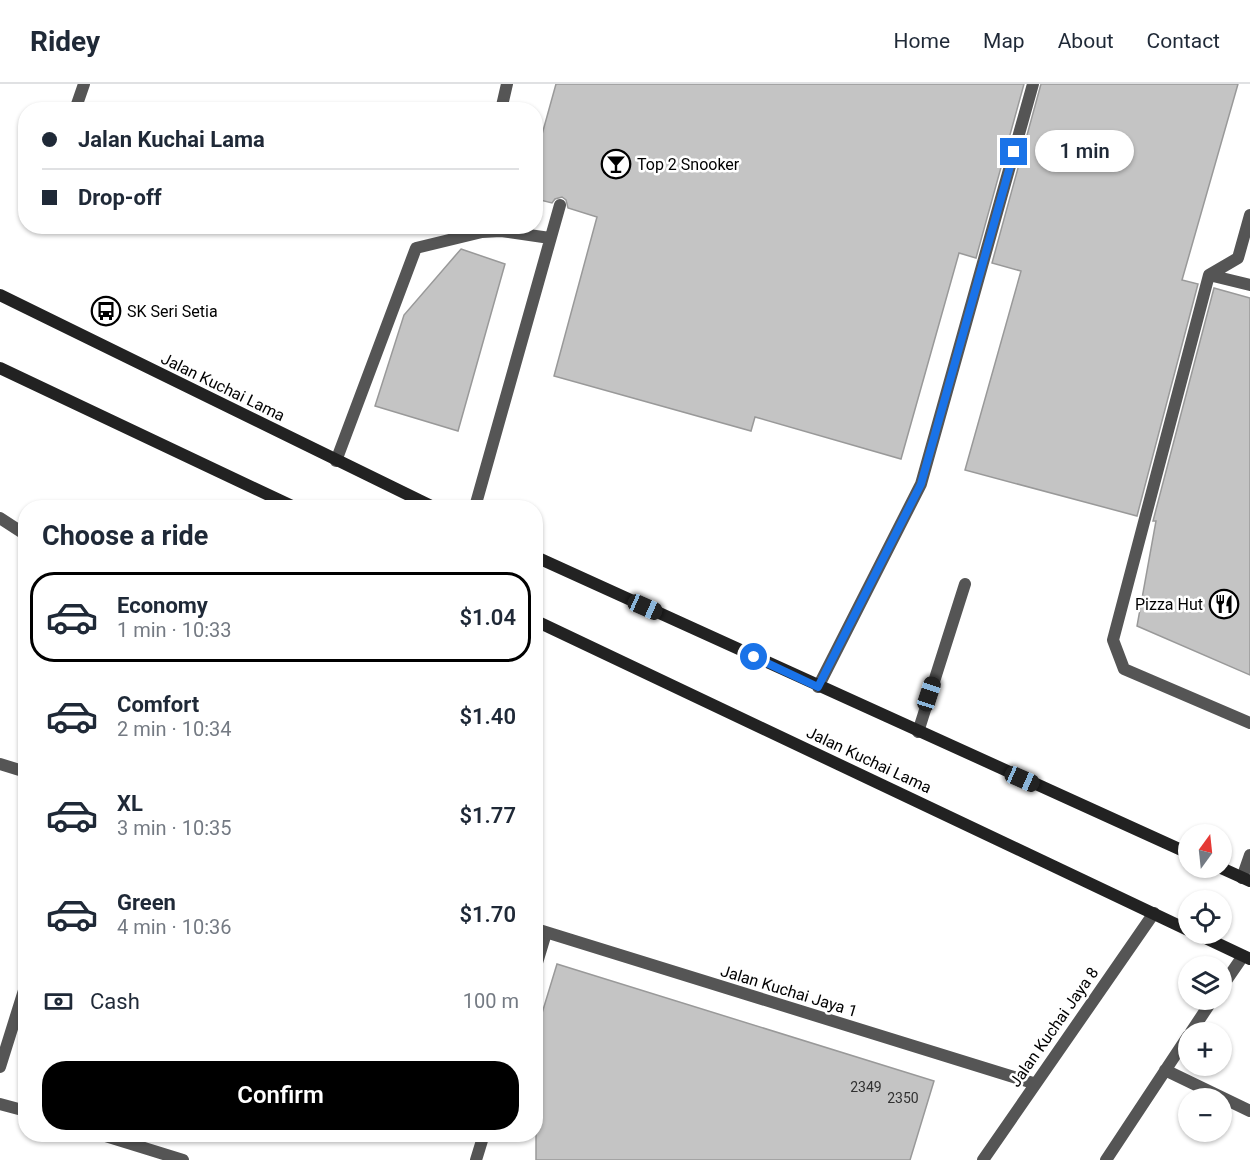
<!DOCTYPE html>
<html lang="en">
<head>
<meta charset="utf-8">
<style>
  :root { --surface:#fff; --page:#f2f2f3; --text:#1f2937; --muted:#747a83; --line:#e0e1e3; --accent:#000 }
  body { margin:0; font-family:Roboto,sans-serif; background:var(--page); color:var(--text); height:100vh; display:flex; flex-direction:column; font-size:22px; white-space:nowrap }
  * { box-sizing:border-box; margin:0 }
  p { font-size:20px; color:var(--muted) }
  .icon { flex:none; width:33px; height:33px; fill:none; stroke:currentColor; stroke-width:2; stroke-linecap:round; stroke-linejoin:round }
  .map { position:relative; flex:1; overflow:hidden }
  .sheet { position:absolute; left:18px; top:416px; width:525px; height:642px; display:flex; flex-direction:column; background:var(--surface); border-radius:24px; box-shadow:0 2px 4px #0004 }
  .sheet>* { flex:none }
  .top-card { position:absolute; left:18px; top:18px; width:525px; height:132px; border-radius:24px; box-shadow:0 2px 4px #0004; display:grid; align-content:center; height:132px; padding:0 24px; background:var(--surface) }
  .needle { width:39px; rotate:15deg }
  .buttons { position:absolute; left:1178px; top:740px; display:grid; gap:12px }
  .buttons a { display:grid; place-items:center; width:54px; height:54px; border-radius:50%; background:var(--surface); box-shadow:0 2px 4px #0004; font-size:30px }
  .end { position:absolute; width:27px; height:27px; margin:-14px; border:8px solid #1a73e8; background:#fff; box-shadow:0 0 0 3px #fff }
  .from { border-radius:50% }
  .bubble { position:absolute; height:42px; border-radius:21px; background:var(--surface); box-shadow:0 2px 4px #0004; font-size:20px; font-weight:600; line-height:42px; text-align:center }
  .car { position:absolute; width:18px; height:36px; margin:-18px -9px; border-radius:8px; box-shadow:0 0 4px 2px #0007; background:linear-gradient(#222 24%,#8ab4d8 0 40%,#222 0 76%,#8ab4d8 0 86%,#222 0) }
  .top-card b { display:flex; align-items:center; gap:21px; height:57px; font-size:22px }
  .top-card b+b { border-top:2px solid var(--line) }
  .top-card i { width:15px; height:15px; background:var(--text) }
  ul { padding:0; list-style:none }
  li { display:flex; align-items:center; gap:18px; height:90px; margin:0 12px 9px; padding:0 12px; border:3px solid transparent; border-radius:24px }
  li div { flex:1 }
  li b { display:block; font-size:22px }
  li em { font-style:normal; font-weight:600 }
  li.selected { border-color:var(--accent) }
  li>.icon { width:54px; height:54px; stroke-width:1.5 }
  h2 { padding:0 24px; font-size:27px; line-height:72px }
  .pay { display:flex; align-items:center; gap:15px; height:66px; padding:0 24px; font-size:22px }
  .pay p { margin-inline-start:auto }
  .cta { display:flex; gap:12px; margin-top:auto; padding:12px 24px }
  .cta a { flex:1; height:69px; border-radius:24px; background:var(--accent); color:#fff; font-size:24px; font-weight:600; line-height:69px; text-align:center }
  header { display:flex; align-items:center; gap:36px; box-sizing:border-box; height:84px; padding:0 30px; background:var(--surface); border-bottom:2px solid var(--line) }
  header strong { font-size:28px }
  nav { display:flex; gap:33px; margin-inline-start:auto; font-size:21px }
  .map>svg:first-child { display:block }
</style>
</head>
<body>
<header>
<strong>Ridey</strong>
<nav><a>Home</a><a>Map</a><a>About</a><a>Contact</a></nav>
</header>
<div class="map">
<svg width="1250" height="1076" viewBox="0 0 1250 1076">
  <rect width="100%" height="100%" fill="#fff"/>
  <path fill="#c4c4c4" stroke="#999" stroke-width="1.5" d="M 556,0 L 1024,0 L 976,174 L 959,169 L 901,375 L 755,333 L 751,347 L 554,292 L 597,133 L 568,124 L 566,116 L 562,113 L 555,115 L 552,119 L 536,115 L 536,72 Z
    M 1041,0 L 1238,0 L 1182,196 L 1198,200 L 1137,432 L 965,386 L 1021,187 L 992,179 Z
    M 461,165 L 505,180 L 458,347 L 375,322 L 404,231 Z
    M 1214,204 L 1250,214 L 1250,591 L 1137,542 L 1156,437 L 1153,437 Z
    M 557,880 L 934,997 L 910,1076 L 536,1076 L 536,949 Z"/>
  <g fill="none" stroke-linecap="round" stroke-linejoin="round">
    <path stroke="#555" stroke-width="12" d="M 75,26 L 84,0
      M 501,26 L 507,0
      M 1209,191 L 1238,174 L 1250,131
      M 1250,201 L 1209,191 L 1113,556 L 1124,585 L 1250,639
      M 336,377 L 416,164 L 482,148 L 501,147 L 550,154
      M 475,423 L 560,121
      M 0,434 L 26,451
      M 818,603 L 921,400 L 1033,0
      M 918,648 L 965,500
      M 1242,794 L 1250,771
      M 536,882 L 546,849
      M 0,983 L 26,900
      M 476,1076 L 484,1050"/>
    <path stroke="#555" stroke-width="12" d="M 0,680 L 26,688
      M 536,845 L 1033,999
      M 1221,904 L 1243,872
      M 1191,948 L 1213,915
      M 1165,986 L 1250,1027
      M 0,1020 L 26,1027
      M 99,1050 L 183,1076
      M 983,1076 L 1154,829
      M 1106,1076 L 1188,952"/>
    <path stroke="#222" stroke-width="12" d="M 0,211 L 433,423
      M 0,284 L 294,423
      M 536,473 L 1188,769
      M 536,537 L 1188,846
      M 1219,783 L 1250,797
      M 1195,849 L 1250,875"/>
  </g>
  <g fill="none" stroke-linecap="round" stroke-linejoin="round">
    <path stroke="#1a73e8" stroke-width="8" d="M 754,573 L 818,603 L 921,400 L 1014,68"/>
  </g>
  <defs>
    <g id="bar-ring" transform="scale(1.5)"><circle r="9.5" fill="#fff" stroke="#000" stroke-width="1.5"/><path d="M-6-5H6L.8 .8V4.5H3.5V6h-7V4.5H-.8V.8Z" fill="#000"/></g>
    <g id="bus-ring" transform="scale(1.5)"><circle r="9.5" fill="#fff" stroke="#000" stroke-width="1.5"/><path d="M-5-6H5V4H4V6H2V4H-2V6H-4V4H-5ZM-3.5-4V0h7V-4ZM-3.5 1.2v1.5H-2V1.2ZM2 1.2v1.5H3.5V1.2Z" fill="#000"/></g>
    <g id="restaurant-ring" transform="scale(1.5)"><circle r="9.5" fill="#fff" stroke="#000" stroke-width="1.5"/><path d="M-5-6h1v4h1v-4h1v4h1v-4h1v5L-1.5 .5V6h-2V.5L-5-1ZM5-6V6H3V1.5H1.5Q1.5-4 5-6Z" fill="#000"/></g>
  </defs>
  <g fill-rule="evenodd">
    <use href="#bar-ring" x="616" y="80"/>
    <use href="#bus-ring" x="106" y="227"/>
    <use href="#restaurant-ring" x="1224" y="520"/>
  </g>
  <g text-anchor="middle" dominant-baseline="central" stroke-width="5" stroke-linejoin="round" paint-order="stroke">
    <g font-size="14" fill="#313131">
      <text x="866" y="1003">2349</text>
      <text x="903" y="1014">2350</text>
    </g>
    <g font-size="16" fill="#000" stroke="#fff" text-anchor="start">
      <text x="637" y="80">Top 2 Snooker</text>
      <text x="127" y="227">SK Seri Setia</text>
      <text x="1203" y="520" text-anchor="end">Pizza Hut</text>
    </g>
    <g font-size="16" fill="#000" stroke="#fff">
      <text transform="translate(223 303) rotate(26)">Jalan Kuchai Lama</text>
      <text transform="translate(869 676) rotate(25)">Jalan Kuchai Lama</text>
      <text transform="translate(789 907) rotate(17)">Jalan Kuchai Jaya 1</text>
      <text transform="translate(1054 943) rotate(-55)">Jalan Kuchai Jaya 8</text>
    </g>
  </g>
</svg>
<div class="buttons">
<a><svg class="needle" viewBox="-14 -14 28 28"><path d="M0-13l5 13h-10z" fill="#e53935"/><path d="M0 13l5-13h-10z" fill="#747a83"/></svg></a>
<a><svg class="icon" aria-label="locate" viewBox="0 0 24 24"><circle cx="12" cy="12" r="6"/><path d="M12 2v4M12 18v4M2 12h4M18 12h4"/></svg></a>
<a><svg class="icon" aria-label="layers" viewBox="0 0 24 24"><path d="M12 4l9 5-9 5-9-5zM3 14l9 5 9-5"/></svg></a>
<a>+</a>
<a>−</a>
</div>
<i class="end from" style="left:754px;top:573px"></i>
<i class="end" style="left:1014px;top:68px"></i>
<div class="bubble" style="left:1035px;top:46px;width:99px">1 min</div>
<i class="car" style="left:645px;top:523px;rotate:114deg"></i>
<i class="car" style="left:929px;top:610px;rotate:18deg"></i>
<i class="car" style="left:1022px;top:695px;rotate:114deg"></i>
<div class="top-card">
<b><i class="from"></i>Jalan Kuchai Lama</b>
<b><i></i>Drop-off</b>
</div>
<section class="sheet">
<h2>Choose a ride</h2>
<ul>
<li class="selected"><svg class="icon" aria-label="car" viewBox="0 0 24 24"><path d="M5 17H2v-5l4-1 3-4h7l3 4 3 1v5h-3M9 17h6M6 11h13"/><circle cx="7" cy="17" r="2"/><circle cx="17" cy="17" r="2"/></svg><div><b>Economy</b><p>1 min · 10:33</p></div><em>$1.04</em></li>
<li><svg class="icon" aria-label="car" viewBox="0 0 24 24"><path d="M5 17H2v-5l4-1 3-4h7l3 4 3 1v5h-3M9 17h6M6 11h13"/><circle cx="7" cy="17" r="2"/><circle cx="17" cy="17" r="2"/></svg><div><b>Comfort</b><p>2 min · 10:34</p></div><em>$1.40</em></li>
<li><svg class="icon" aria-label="car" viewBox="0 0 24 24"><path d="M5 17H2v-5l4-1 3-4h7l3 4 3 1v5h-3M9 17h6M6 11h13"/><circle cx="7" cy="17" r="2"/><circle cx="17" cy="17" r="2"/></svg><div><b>XL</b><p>3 min · 10:35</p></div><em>$1.77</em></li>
<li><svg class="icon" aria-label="car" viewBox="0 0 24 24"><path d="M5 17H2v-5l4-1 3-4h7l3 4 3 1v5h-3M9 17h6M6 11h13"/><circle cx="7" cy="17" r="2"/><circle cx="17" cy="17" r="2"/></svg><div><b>Green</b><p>4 min · 10:36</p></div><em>$1.70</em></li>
</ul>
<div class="pay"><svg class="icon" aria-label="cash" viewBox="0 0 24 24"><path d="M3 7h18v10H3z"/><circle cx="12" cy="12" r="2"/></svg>Cash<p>100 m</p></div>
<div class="cta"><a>Confirm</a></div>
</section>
</div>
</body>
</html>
